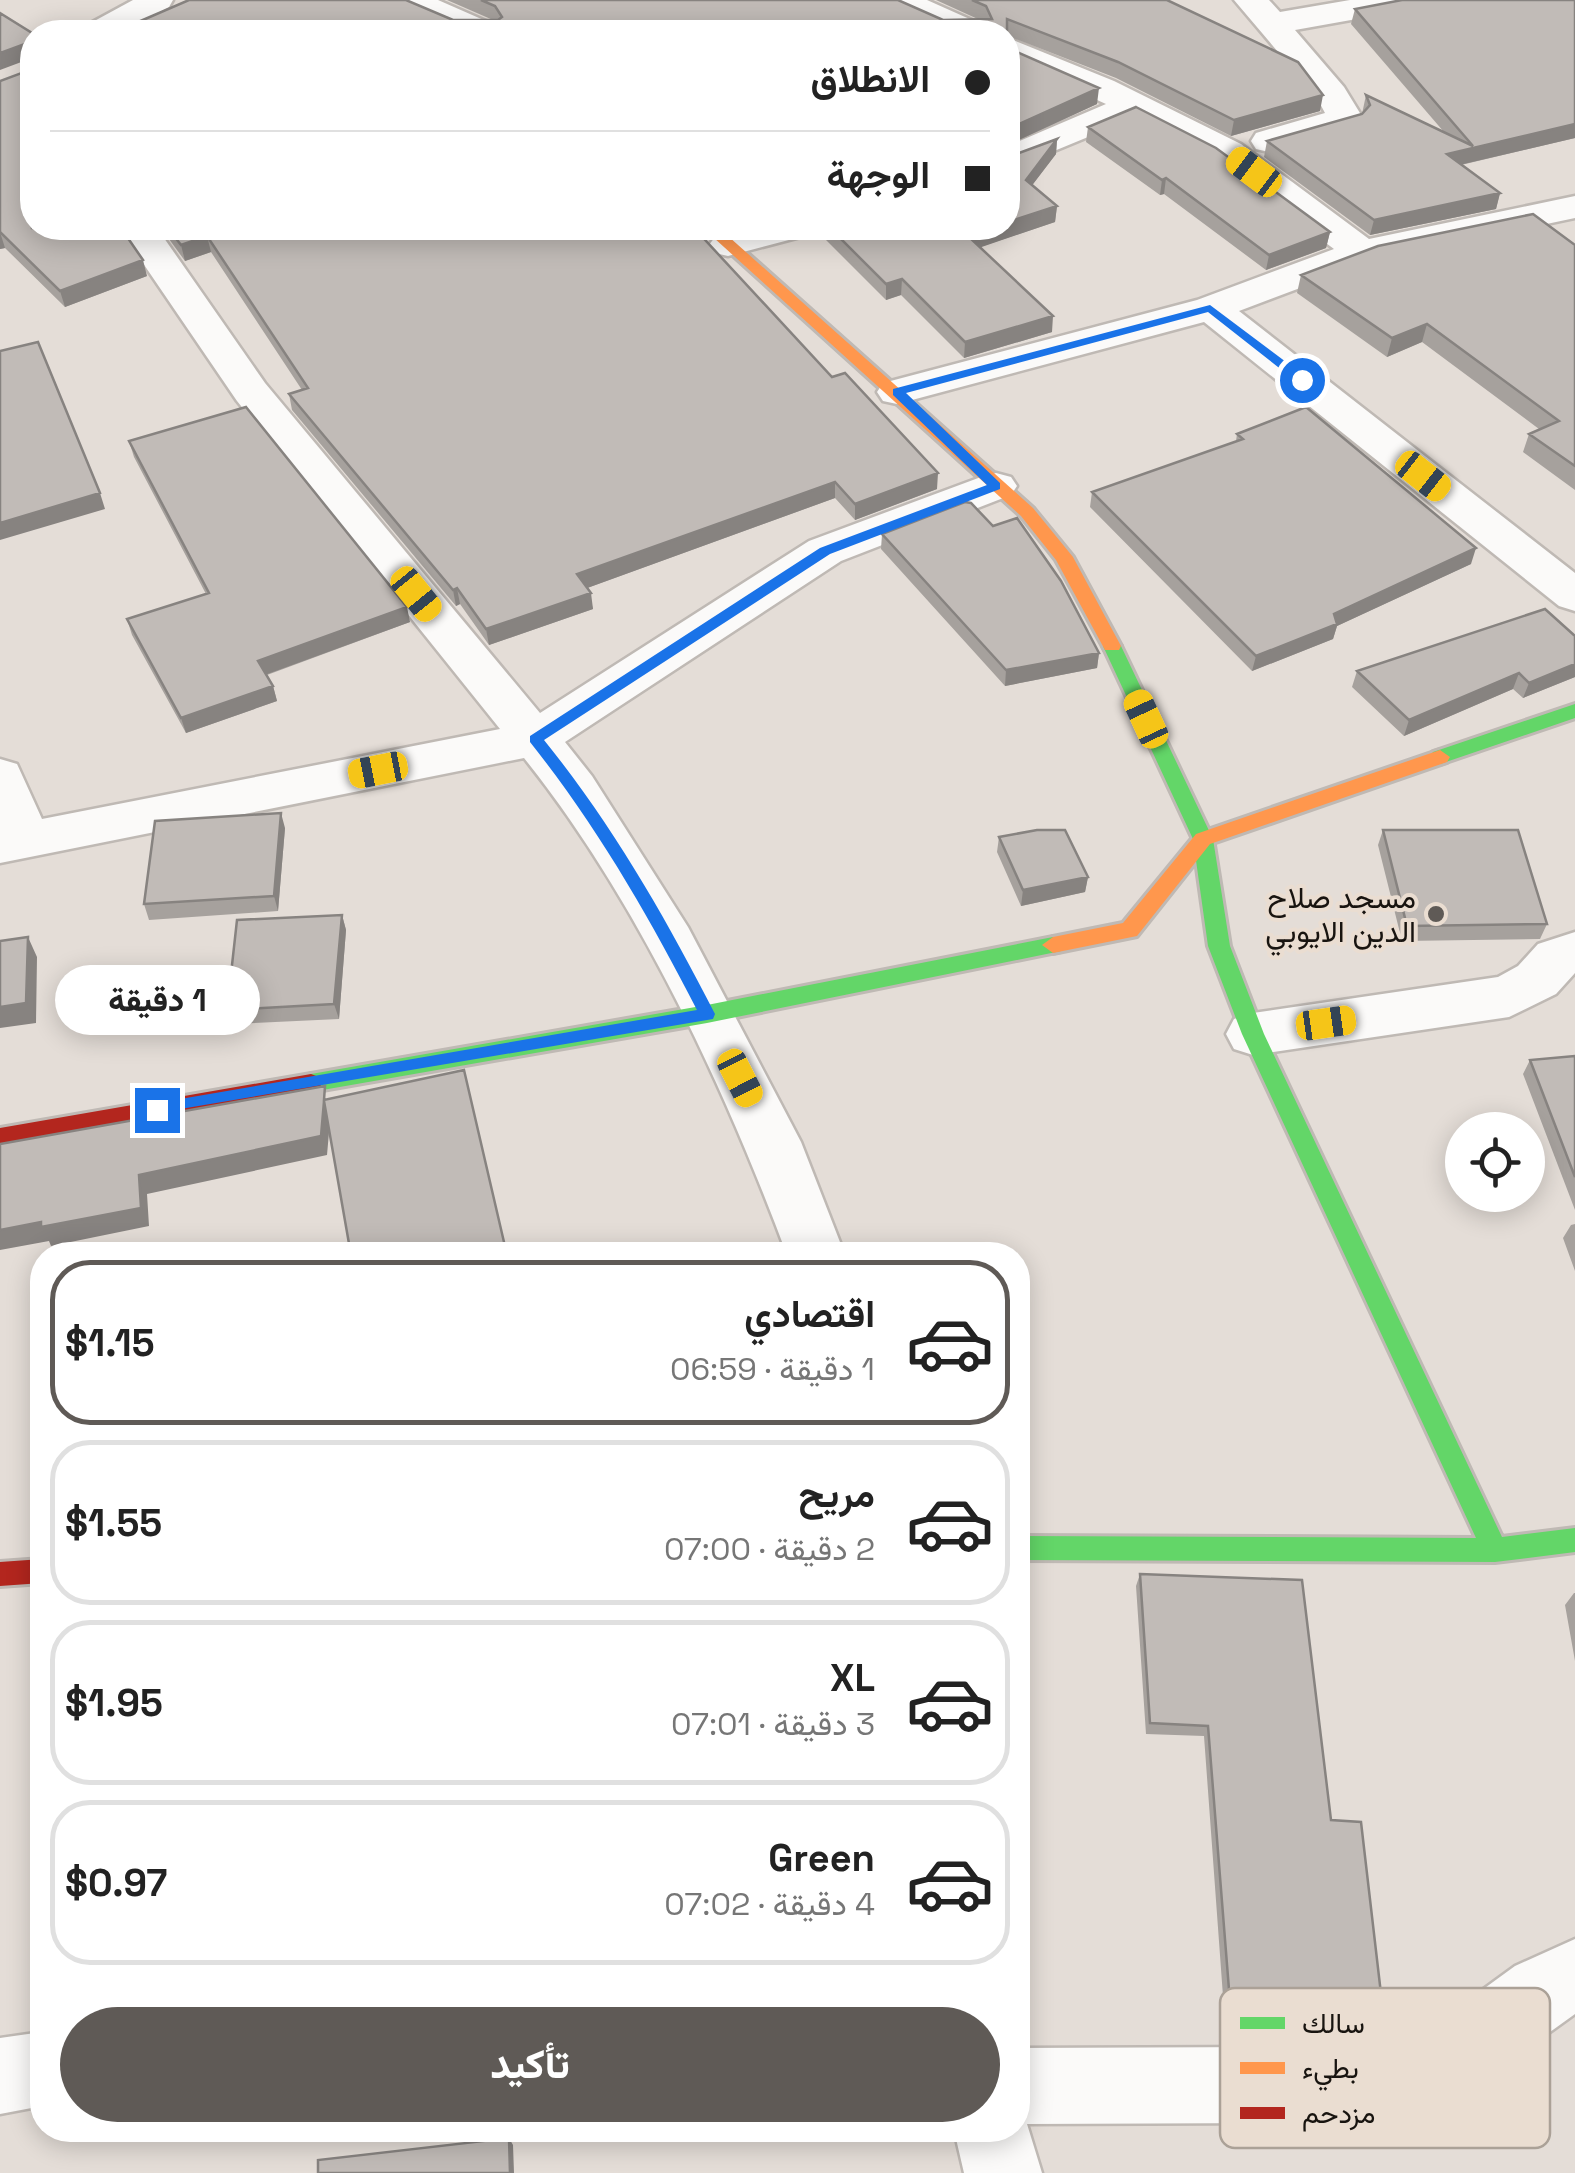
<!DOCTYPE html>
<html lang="ar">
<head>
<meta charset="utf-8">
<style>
  :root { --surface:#fff; --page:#f2f2f2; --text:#222; --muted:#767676; --line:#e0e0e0; --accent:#5f5a56 }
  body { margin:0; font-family:"Space Grotesk",Vazirmatn,sans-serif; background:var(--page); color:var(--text); direction:rtl; height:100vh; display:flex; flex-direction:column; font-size:38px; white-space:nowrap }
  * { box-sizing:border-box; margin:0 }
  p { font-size:32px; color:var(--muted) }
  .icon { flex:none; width:55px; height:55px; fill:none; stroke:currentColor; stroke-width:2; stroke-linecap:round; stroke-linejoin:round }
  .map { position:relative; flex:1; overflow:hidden; direction:ltr }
  .drawer { position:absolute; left:30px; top:1242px; width:1000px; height:900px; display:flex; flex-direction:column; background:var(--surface); border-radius:40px; box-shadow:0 5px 25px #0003; direction:rtl }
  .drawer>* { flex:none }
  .banner { position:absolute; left:20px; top:20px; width:1000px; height:220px; border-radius:40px; box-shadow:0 5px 25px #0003; direction:rtl; display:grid; align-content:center; height:220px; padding:0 30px; background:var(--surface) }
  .tools { position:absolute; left:1445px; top:1112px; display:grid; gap:20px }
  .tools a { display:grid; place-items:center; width:100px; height:100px; border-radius:50%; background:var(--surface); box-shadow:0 5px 25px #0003; font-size:50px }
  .end { position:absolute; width:45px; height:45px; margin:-22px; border:12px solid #1a73e8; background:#fff; box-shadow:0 0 0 5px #fff }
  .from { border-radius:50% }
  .bubble { position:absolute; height:70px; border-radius:35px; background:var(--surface); box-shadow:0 5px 25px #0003; font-size:32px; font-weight:800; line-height:70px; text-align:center; direction:rtl }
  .car { position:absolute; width:30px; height:60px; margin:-30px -15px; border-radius:12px; box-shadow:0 0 8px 2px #0007; background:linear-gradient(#f5c518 24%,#345 0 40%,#f5c518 0 76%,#345 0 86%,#f5c518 0) }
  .banner b { display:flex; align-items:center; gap:35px; height:95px; font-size:38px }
  .banner b+b { border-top:2px solid var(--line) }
  .banner i { width:25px; height:25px; background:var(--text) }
  ul { padding:18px 0 0; list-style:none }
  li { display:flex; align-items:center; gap:30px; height:165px; margin:0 20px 15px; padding:0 10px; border:5px solid var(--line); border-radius:40px }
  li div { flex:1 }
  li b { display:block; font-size:38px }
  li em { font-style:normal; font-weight:800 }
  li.selected { border-color:var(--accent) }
  li>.icon { width:90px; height:90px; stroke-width:1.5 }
  .action { display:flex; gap:20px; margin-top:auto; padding:20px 30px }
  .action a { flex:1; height:115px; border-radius:60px; background:var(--accent); color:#fff; font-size:40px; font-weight:800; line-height:115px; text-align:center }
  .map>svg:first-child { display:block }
</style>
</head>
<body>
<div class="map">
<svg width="1575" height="2173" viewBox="0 0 1575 2173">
  <rect width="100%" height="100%" fill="#e4ddd7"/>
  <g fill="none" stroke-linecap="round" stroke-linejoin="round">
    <g stroke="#bfb9b4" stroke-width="5">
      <path id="street" d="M 133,0 L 173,0 L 169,7 L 123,32 L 82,32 L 87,25 Z
        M 394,0 L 438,0 L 495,25 L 500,32 L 456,32 L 398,7 Z
        M 884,0 L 927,0 L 983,25 L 988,32 L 944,32 L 888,7 Z
        M 1234,0 L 1269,0 L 1280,12 L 1350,0 L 1424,0 L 1419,7 L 1407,10 L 1295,30 L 1344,87 L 1363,118 L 1358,126 L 1269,152 L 1256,149 L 1251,141 L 1256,133 L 1325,113 L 1317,98 Z
        M 1008,38 L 1114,81 L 1241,144 L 1369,239 L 1575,196 L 1575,218 L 1372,261 L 1239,311 L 1575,573 L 1575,611 L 1559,606 L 1204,322 L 897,404 L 883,401 L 877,392 L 883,383 L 1197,300 L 1334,249 L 1215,160 L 1134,118 L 1008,170 L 1008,146 L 1106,104 L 1008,60 Z
        M 119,228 L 157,228 L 265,383 L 540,713 L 809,541 L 981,477 L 996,473 L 1011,477 L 1017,486 L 1011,495 L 841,561 L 565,742 L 592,776 L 688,927 L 801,1142 L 845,1255 L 787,1255 C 724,1086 637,899 524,758 L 0,863 L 0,759 L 17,764 L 42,819 L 500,729 L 237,401 Z
        M 750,228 L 810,228 L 804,236 L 728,256 L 715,253 L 709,245 L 715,237 Z
        M 1575,932 L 1575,973 L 1556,994 L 1509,1017 L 1253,1055 L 1234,1049 L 1226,1034 L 1234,1019 L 1253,1013 L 1498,977 L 1518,966 L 1538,944 Z
        M 1575,1939 L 1575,2014 L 1475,2086 L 1449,2097 L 1290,2123 L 1027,2124 L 1042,2173 L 964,2173 L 954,2130 L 1018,2130 L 1018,2048 L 1290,2047 L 1434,2025 L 1515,1966 Z
        M 42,2032 L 42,2106 L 0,2114 L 0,2038 Z"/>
    </g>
    <g stroke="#bfb9b4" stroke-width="6">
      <path id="fast" d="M 1112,640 L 1121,646 L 1213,839 L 1230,946 L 1264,1034 L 1502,1537 L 1575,1528 L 1575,1552 L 1495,1562 L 1018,1560 L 1018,1536 L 1476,1538 L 1242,1034 L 1208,946 L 1193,839 L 1103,646 Z
        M 1575,704 L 1575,718 L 1440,764 L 1430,757 L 1433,752 Z
        M 1053,937 L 1061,939 L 1064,945 L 1061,951 L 707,1023 L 311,1092 L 303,1089 L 300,1083 L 303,1077 L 311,1074 L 707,1005 Z"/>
    </g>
    <g stroke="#bfb9b4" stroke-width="6">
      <path id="slow" d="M 703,228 L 719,228 L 1033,508 L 1073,557 L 1121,646 L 1119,650 L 1105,650 L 1056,560 L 1021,516 Z
        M 1440,750 L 1450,757 L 1447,762 L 1210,844 L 1137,936 L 1053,953 L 1042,945 L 1053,937 L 1123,923 L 1196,834 Z"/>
    </g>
    <g stroke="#bfb9b4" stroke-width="6">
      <path id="jam" d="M 311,1074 L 319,1077 L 322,1083 L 319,1089 L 311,1092 L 0,1146 L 0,1128 Z
        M 42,1559 L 42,1583 L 0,1586 L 0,1562 Z"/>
    </g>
    <use href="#street" fill="#fbfaf9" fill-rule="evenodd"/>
    <use href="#fast" fill="#63d668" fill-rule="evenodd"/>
    <use href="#slow" fill="#ff974d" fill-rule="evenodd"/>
    <use href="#jam" fill="#b3261e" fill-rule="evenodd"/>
  </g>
  <path fill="#a6a19d" d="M 447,0 L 898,0 L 943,20 L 980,20 L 936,0 L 1167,0 L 1320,111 L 1231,136 L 1116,78 L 1008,36 L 1008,48 L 1097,104 L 1008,145 L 1008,32 L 115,32 L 453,20 L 493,20 Z
    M 1355,9 L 1575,138 L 1461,165 L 1500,193 L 1496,209 L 1370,235 L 1264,157 L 1267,141 L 1362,114 L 1366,95 L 1444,132 L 1351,24 Z
    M 32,33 L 32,228 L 147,276 L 65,307 L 5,248 L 0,249 L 0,81 L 30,70 Z
    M 1088,127 L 1330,232 L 1326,248 L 1266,270 L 1164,194 L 1160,195 L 1086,142 Z
    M 1057,139 L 1056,154 L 1032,185 L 1057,206 L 1055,222 L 980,247 L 1052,332 L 964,358 L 901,295 L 886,300 L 814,228 L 1008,228 Z
    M 161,228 L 694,228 L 937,489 L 855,520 L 835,498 L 587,588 L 593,609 L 489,645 L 460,604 L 456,606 L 292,410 L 289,394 L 302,390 L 211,252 L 185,261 Z
    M 1575,245 L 1575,490 L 1523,452 L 1529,434 L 1539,429 L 1422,342 L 1387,357 L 1297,293 L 1301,275 Z
    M 1237,434 L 1471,564 L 1337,626 L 1333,639 L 1252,671 L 1090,507 L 1092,492 L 1236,441 Z
    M 129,441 L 410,622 L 267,675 L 273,686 L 277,701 L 186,733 L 132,635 L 127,619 L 206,594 L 134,457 Z
    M 882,534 L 1099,653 L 1097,668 L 1005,686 L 881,549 Z
    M 1575,636 L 1575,677 L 1523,698 L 1513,689 L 1404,736 L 1352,687 L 1357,671 Z
    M 285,828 L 278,911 L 149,920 L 144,904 Z
    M 1383,830 L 1547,924 L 1540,939 L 1402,941 L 1378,845 Z
    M 999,837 L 1088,877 L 1085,892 L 1021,906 L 997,852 Z
    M 342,915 L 346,930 L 339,1019 L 232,1024 L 227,1010 Z
    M 1575,1056 L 1575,1210 L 1523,1074 L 1530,1060 Z
    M 1575,1224 L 1575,1271 L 1563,1238 L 1571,1225 Z
    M 1140,1574 L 1331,1820 L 1383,2011 L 1375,2018 L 1224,2010 L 1204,1736 L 1146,1734 L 1136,1586 Z
    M 1574,1593 L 1575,1593 L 1575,1661 L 1565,1605 Z"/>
  <path fill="#878380" d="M 624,22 L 625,32 L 613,32 Z
    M 30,42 L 32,58 L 0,70 L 0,53 Z
    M 1099,88 L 1097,104 L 1008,145 L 1008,129 Z
    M 1323,95 L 1320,111 L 1231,136 L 1234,120 Z
    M 1575,124 L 1575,138 L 1442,169 L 1447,154 Z
    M 1057,139 L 1056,154 L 1024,196 L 1026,180 Z
    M 1166,178 L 1164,194 L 1160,195 L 1162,180 Z
    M 1500,193 L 1496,209 L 1370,235 L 1374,220 Z
    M 1057,206 L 1055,222 L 967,252 L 968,236 L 992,228 L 1008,228 L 1008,222 Z
    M 0,232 L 5,248 L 0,249 Z
    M 1330,232 L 1326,248 L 1266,270 L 1269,255 Z
    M 207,236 L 211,252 L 185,261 L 181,245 Z
    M 143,260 L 147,276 L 65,307 L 60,291 Z
    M 902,279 L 901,295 L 886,300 L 886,284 Z
    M 1053,316 L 1052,332 L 964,358 L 965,342 Z
    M 1427,324 L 1422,342 L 1387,357 L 1392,338 Z
    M 938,473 L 937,489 L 855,520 L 855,504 Z
    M 835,482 L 835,498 L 579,591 L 577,574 Z
    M 100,493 L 105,509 L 0,540 L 0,523 Z
    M 1476,548 L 1471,564 L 1337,626 L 1333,639 L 1252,671 L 1256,656 L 1334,614 Z
    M 457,588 L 460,604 L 456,606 L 453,590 Z
    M 591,593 L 593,609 L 489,645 L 486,629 Z
    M 407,607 L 410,622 L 262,676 L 258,661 Z
    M 1099,653 L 1097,668 L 1005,686 L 1006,670 Z
    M 1575,664 L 1575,677 L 1523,698 L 1529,683 Z
    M 1519,673 L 1513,689 L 1404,736 L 1409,720 Z
    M 273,686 L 277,701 L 186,733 L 181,718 Z
    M 281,813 L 285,828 L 278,911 L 274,896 Z
    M 1088,877 L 1085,892 L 1021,906 L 1023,890 Z
    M 342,915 L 346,930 L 339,1019 L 334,1004 Z
    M 28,937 L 37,957 L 36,1023 L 0,1028 L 0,1007 Z
    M 324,1101 L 330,1121 L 327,1155 L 147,1194 L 149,1226 L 51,1246 L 49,1241 L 0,1250 L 0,1230 Z
    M 509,2138 L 513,2145 L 514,2173 L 510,2173 Z"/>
  <path fill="#c1bbb7" stroke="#878380" stroke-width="2.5" d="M 189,0 L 406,0 L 453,20 L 498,20 L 502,17 L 495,6 L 481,0 L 898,0 L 943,20 L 992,19 L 986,6 L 972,0 L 1167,0 L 1298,62 L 1323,95 L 1234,120 L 1118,62 L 1007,19 L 1007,32 L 635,32 L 624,22 L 613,32 L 115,32 Z
    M 1402,0 L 1575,0 L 1575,124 L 1447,154 L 1500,193 L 1374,220 L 1267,141 L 1362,114 L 1370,105 L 1366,95 L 1473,146 L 1355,9 Z
    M 0,13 L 32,33 L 32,228 L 121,228 L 143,260 L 60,291 L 0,232 L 0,81 L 30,70 L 30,42 L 0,53 Z
    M 1008,34 L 1008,48 L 1099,88 L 1008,129 Z
    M 1136,107 L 1216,148 L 1330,232 L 1269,255 L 1166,178 L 1162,180 L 1088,127 Z
    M 1057,139 L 1026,180 L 1057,206 L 1008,222 L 1008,157 Z
    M 1533,214 L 1575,245 L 1575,466 L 1529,434 L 1559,421 L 1427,324 L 1392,338 L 1301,275 L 1378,246 Z
    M 168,228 L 694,228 L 832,377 L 845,373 L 938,473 L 855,504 L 835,482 L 577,574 L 591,593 L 486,629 L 457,588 L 453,590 L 289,394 L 308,388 L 207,236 L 181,245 Z
    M 830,228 L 992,228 L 968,236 L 1053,316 L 965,342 L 902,279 L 886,284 Z
    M 38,342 L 100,493 L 0,523 L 0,351 Z
    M 246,407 L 407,607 L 258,661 L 273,686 L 181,718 L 127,619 L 209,593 L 129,441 Z
    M 1306,407 L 1476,548 L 1334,614 L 1337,624 L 1256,656 L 1092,492 L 1243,439 L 1237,434 Z
    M 965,502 L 971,503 L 993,526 L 1017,518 L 1061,581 L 1099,653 L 1006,670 L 882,534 Z
    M 1545,609 L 1575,636 L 1575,664 L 1529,683 L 1519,673 L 1409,720 L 1357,671 Z
    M 281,813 L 274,896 L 144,904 L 155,821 Z
    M 1037,830 L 1065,830 L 1088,877 L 1023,890 L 999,837 Z
    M 1383,830 L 1518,830 L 1547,924 L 1407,926 Z
    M 342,915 L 334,1004 L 227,1010 L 237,920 Z
    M 28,937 L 26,1003 L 0,1007 L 0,941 Z
    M 1575,1056 L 1575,1177 L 1530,1060 Z
    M 464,1070 L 507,1255 L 351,1255 L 324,1101 L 321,1136 L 139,1175 L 141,1208 L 41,1227 L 41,1222 L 0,1230 L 0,1144 L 325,1086 L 324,1100 Z
    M 1140,1574 L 1302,1580 L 1331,1820 L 1361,1822 L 1383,2011 L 1230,2002 L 1208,1726 L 1150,1723 Z
    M 509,2138 L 510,2173 L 318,2173 L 318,2160 Z"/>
  <path fill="#1a73e8" d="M 1210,305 L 1306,377 L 1306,382 L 1297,382 L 1208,312 L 906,393 L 1000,483 L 1000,489 L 830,554 L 544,740 C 612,824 666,918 715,1014 L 713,1019 L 151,1114 L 151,1105 L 157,1103 L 697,1010 C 649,916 596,825 530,742 L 530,736 L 820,548 L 987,485 L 893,395 L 893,389 Z"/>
  <circle fill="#5f5a56" stroke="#eaddd1" stroke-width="4" cx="1436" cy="914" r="10"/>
  <g text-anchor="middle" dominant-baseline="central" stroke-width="8" stroke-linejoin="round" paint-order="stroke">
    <g font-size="30" fill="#181410" stroke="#eaddd1" text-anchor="end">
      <text x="1416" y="897">مسجد صلاح<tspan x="1416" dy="34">الدين الايوبي</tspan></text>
    </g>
  </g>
  <rect x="1220" y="1988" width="330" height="160" rx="15" fill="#eaddd1" stroke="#aba197" stroke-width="2.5"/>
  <rect x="1240" y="2017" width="45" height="12" fill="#63d668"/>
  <rect x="1240" y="2062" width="45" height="12" fill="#ff974d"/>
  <rect x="1240" y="2107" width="45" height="12" fill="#b3261e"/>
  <g font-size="28" fill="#181410">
    <text x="1302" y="2033">سالك</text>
    <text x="1302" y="2078">بطيء</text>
    <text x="1302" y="2123">مزدحم</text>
  </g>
</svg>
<div class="tools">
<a><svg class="icon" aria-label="locate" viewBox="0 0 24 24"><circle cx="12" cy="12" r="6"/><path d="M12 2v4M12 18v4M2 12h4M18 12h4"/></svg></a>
</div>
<i class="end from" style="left:1302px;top:380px"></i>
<i class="end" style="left:157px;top:1110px"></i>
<div class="bubble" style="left:55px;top:965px;width:205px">1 دقيقة</div>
<i class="car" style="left:1254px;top:172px;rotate:307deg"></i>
<i class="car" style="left:1423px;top:476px;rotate:128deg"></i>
<i class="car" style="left:416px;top:594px;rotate:141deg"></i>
<i class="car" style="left:1146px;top:719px;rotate:335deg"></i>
<i class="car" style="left:378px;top:770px;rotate:259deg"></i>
<i class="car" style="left:1326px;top:1023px;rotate:82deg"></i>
<i class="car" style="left:740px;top:1078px;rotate:153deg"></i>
<div class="banner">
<b><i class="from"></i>الانطلاق</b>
<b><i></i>الوجهة</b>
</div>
<section class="drawer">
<ul>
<li class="selected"><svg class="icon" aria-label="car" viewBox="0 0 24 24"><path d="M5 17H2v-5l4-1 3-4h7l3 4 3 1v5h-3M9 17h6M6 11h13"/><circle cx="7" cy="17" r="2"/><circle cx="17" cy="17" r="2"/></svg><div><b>اقتصادي</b><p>1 دقيقة · 06:59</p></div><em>$1.15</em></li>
<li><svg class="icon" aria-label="car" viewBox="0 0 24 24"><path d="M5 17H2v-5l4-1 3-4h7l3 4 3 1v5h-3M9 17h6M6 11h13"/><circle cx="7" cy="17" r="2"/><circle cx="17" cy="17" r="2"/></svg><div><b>مريح</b><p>2 دقيقة · 07:00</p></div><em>$1.55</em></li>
<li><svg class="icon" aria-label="car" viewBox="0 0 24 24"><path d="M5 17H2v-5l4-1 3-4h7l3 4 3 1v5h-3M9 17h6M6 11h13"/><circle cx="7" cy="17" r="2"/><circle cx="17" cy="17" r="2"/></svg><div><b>XL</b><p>3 دقيقة · 07:01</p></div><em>$1.95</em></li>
<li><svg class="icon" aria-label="car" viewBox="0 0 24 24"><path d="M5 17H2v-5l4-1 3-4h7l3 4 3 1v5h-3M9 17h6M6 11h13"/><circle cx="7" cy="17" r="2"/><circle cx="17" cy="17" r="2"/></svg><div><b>Green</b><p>4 دقيقة · 07:02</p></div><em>$0.97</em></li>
</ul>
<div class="action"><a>تأكيد</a></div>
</section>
</div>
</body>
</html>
